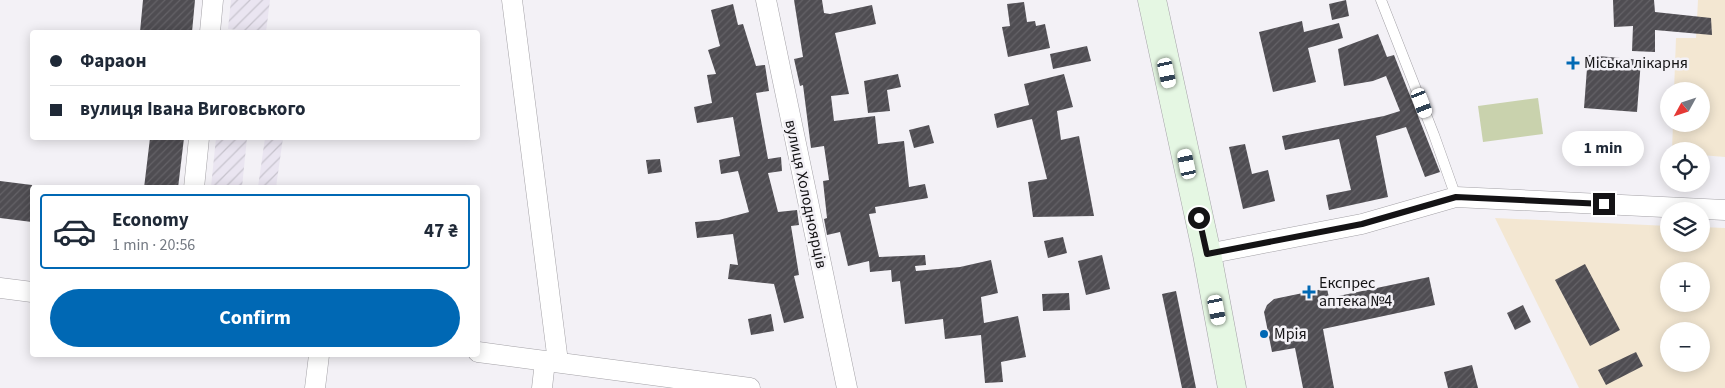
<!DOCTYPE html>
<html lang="en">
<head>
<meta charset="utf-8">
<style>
  :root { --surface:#fff; --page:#f2f2f3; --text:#1f2937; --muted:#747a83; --line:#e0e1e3; --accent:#0068b4 }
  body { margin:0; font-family:"Source Sans 3",sans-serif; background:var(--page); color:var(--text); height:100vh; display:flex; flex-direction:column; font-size:19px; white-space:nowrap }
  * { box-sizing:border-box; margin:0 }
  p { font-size:16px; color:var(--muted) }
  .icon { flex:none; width:28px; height:28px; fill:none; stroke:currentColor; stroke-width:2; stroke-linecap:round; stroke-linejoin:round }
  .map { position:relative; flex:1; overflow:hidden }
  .panel { position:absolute; left:30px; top:185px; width:450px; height:172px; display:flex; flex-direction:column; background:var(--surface); border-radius:5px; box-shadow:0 2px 12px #0003 }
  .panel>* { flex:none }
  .hud { position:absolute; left:30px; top:30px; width:450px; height:110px; border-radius:5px; box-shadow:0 2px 12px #0003; display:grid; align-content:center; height:110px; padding:0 20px; background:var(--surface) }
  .needle { width:32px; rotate:230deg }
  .controls { position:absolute; left:1660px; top:82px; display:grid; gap:10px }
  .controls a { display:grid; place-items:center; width:50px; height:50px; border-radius:50%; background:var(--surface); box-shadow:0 2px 12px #0003; font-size:25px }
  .end { position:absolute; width:22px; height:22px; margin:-11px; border:6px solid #141315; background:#fff; box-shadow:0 0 0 2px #fff }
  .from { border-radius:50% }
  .bubble { position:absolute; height:35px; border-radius:18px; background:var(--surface); box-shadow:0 2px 12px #0003; font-size:16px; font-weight:700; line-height:35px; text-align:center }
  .car { position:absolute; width:15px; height:30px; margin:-15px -8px; border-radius:6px; box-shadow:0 0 4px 1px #0007; background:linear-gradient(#fff 24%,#345 0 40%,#fff 0 76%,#345 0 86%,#fff 0) }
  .hud b { display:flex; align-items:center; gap:18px; height:48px; font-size:19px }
  .hud b+b { border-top:1px solid var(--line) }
  .hud i { width:12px; height:12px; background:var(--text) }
  ul { padding:9px 0 0; list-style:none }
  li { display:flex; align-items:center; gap:15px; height:75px; margin:0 10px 8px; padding:0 10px; border:2px solid transparent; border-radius:5px }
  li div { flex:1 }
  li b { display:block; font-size:19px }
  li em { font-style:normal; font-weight:700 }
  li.on { border-color:var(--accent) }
  li>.icon { width:45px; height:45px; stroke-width:1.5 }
  .cta { display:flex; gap:10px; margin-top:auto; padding:10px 20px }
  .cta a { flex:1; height:58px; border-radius:30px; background:var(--accent); color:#fff; font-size:20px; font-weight:700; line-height:58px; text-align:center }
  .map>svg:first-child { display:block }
</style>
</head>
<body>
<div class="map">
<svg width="1725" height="388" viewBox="0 0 1725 388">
  <defs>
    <pattern id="industrial-furrows" width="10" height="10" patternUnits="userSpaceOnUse" patternTransform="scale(1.25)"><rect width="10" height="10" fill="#eae5f1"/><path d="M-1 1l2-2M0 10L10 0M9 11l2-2" fill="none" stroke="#c8c4ce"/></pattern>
    <pattern id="building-hatch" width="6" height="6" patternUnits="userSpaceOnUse" patternTransform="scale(1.25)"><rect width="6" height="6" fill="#4f4d52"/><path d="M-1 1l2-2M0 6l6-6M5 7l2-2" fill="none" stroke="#646267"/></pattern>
  </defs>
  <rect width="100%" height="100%" fill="#f3f1f6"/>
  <path fill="url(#industrial-furrows)" d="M 231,0 L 270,0 L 266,32 L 228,29 Z
    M 216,138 L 247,138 L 242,187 L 211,187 Z
    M 265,138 L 283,138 L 276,187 L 258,187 Z"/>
  <path fill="#f3e7d2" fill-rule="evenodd" d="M 1698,0 L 1725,0 L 1725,157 L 1701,155 L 1701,151 L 1672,151 L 1673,124 L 1701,124 L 1701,91 L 1674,91 L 1676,38 L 1696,38 Z
    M 1495,218 L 1669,226 L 1669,244 L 1701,244 L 1701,227 L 1725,228 L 1725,388 L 1579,388 ZM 1669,271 L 1701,271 L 1701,304 L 1669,304 ZM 1669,331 L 1701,331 L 1701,364 L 1669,364 Z"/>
  <path fill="#c9d2ad" d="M 1538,98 L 1543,134 L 1483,142 L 1478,106 Z"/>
  <path fill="url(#building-hatch)" d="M 143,0 L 195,0 L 192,32 L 140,32 Z
    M 794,0 L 822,0 L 824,13 L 830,14 L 872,5 L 876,24 L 835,33 L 849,94 L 831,96 L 834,121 L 875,116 L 878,144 L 904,141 L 909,187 L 925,184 L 928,198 L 875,207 L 876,213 L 869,214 L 879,257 L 925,255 L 926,265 L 915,266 L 916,271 L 960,267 L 991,260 L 998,293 L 981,297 L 984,323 L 1018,316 L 1026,357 L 1001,362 L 1003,382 L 985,383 L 981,335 L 945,339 L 943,319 L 905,324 L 900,281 L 892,282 L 891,270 L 870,272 L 869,261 L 848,266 L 840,232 L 827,235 L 824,219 L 827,218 L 823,181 L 829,180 L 824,146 L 811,148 L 803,85 L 800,86 L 794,59 L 803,57 Z
    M 1346,0 L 1349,16 L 1332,20 L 1329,4 Z
    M 1613,0 L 1654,0 L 1655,12 L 1711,18 L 1712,35 L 1655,30 L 1655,52 L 1632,51 L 1633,26 L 1614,27 Z
    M 1024,2 L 1027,22 L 1035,21 L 1036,26 L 1045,24 L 1050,48 L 1008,57 L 1002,27 L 1010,26 L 1007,4 Z
    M 733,4 L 738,25 L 743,24 L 756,66 L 765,65 L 769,91 L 756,93 L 768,159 L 781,157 L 782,171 L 768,173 L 778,212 L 797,210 L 799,225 L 791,226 L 799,275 L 794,276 L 804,318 L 784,323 L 774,284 L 728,279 L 730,264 L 738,265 L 733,234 L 697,238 L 695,222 L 719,220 L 749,212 L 738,171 L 721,174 L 719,160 L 740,156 L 733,117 L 697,123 L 694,107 L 712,103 L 707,75 L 716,74 L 708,50 L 720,46 L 711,10 Z
    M 1302,21 L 1304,32 L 1339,23 L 1343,38 L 1308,48 L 1316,82 L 1273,92 L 1259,32 Z
    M 1378,34 L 1387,57 L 1394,55 L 1440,172 L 1425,177 L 1406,127 L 1376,136 L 1388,197 L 1329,210 L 1326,195 L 1351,190 L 1339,139 L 1285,150 L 1282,136 L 1384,116 L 1400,111 L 1386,76 L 1373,81 L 1344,86 L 1338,49 Z
    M 1087,46 L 1091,61 L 1053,69 L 1050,54 Z
    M 1588,55 L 1641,60 L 1637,112 L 1584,108 Z
    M 898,74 L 901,87 L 887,90 L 890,111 L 868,113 L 864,81 Z
    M 1064,74 L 1073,107 L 1057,111 L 1061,140 L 1079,136 L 1094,216 L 1033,217 L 1028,182 L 1047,179 L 1032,119 L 997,128 L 994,114 L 1029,105 L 1024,84 Z
    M 929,125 L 934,143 L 914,148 L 909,130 Z
    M 150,138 L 184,138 L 178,188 L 144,188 Z
    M 1245,144 L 1252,174 L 1268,170 L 1275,201 L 1243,209 L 1229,147 Z
    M 660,159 L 662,172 L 648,174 L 646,160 Z
    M 0,181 L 32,185 L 32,222 L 0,218 Z
    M 1063,237 L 1067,253 L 1048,258 L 1044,241 Z
    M 1102,255 L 1110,289 L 1086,295 L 1078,261 Z
    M 1585,264 L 1620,330 L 1590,346 L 1555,280 Z
    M 1429,277 L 1435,305 L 1323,329 L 1334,388 L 1303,388 L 1295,348 L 1272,352 L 1264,312 L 1267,305 L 1274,299 L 1327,288 L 1329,298 Z
    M 1176,291 L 1196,388 L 1182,388 L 1162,294 Z
    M 1069,293 L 1070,310 L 1043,311 L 1042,294 Z
    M 1523,305 L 1531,322 L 1515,330 L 1507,313 Z
    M 771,314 L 774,331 L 751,335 L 748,319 Z
    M 1636,352 L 1643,366 L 1606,385 L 1598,370 Z
    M 1472,365 L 1478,388 L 1448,388 L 1444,372 Z"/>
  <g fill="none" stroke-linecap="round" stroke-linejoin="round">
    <g stroke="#a4a2a7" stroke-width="11">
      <path id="lane" d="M 1381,0 L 1434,135 L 1456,197"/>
    </g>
    <g stroke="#a4a2a7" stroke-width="21">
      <path id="street" d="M 512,0 L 558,362
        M 766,0 L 847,388
        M 210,32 L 213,0
        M 194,188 L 199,138
        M 1207,254 L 1362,224 L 1456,197 L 1725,210
        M 0,288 L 32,292
        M 478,352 L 750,388
        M 315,388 L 319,355
        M 542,388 L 545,361"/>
    </g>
    <g stroke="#a4a2a7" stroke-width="29">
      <path id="secondary" d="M 1152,0 L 1207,254 L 1232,388"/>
    </g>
    <use href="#lane" stroke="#fff" stroke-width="10"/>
    <use href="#street" stroke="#fff" stroke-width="20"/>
    <use href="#secondary" stroke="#e5f7e3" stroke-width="28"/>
  </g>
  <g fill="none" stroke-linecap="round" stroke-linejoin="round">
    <path stroke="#141315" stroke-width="6" d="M 1199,218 L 1207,254 L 1362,224 L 1456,197 L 1604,204"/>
  </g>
  <g fill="#0068b4" stroke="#f3f1f6" stroke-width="2">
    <path d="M1570.5 55.5h5v5h5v5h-5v5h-5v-5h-5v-5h5z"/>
    <path d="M1306.5 284.5h5v5h5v5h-5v5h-5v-5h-5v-5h5z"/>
    <circle cx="1264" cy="334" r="5"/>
  </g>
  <g text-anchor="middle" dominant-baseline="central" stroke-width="5" stroke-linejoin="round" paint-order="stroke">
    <g font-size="16" fill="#141315" stroke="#f3f1f6" text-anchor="start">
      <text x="1584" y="63">Міська лікарня</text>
      <text x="1319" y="283">Експрес<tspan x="1319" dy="18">аптека №4</tspan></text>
      <text x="1274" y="334">Мрія</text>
    </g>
    <g font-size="16" fill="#141315" stroke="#f3f1f6">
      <text transform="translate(806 194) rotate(78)">вулиця Холодноярців</text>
    </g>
  </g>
</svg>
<div class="controls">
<a><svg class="needle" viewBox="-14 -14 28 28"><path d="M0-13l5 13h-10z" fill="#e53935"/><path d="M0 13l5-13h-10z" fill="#747a83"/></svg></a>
<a><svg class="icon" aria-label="locate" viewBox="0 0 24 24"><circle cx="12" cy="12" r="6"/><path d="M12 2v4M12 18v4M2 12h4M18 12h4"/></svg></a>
<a><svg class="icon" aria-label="layers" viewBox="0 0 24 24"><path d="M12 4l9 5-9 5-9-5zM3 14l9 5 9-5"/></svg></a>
<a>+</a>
<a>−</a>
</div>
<i class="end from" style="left:1199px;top:218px"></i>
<i class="end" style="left:1604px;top:204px"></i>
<div class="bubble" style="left:1562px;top:131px;width:82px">1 min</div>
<i class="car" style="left:1167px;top:73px;rotate:168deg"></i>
<i class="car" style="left:1422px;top:103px;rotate:159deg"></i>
<i class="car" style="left:1187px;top:164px;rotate:348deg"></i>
<i class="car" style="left:1217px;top:310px;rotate:169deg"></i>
<div class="hud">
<b><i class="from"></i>Фараон</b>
<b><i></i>вулиця Івана Виговського</b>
</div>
<section class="panel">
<ul>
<li class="on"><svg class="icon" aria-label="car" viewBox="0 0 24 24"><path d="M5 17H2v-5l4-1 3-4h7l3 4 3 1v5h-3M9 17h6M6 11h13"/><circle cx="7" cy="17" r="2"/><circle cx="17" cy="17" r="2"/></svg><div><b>Economy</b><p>1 min · 20:56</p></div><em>47 ₴</em></li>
</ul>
<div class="cta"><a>Confirm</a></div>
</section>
</div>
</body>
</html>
